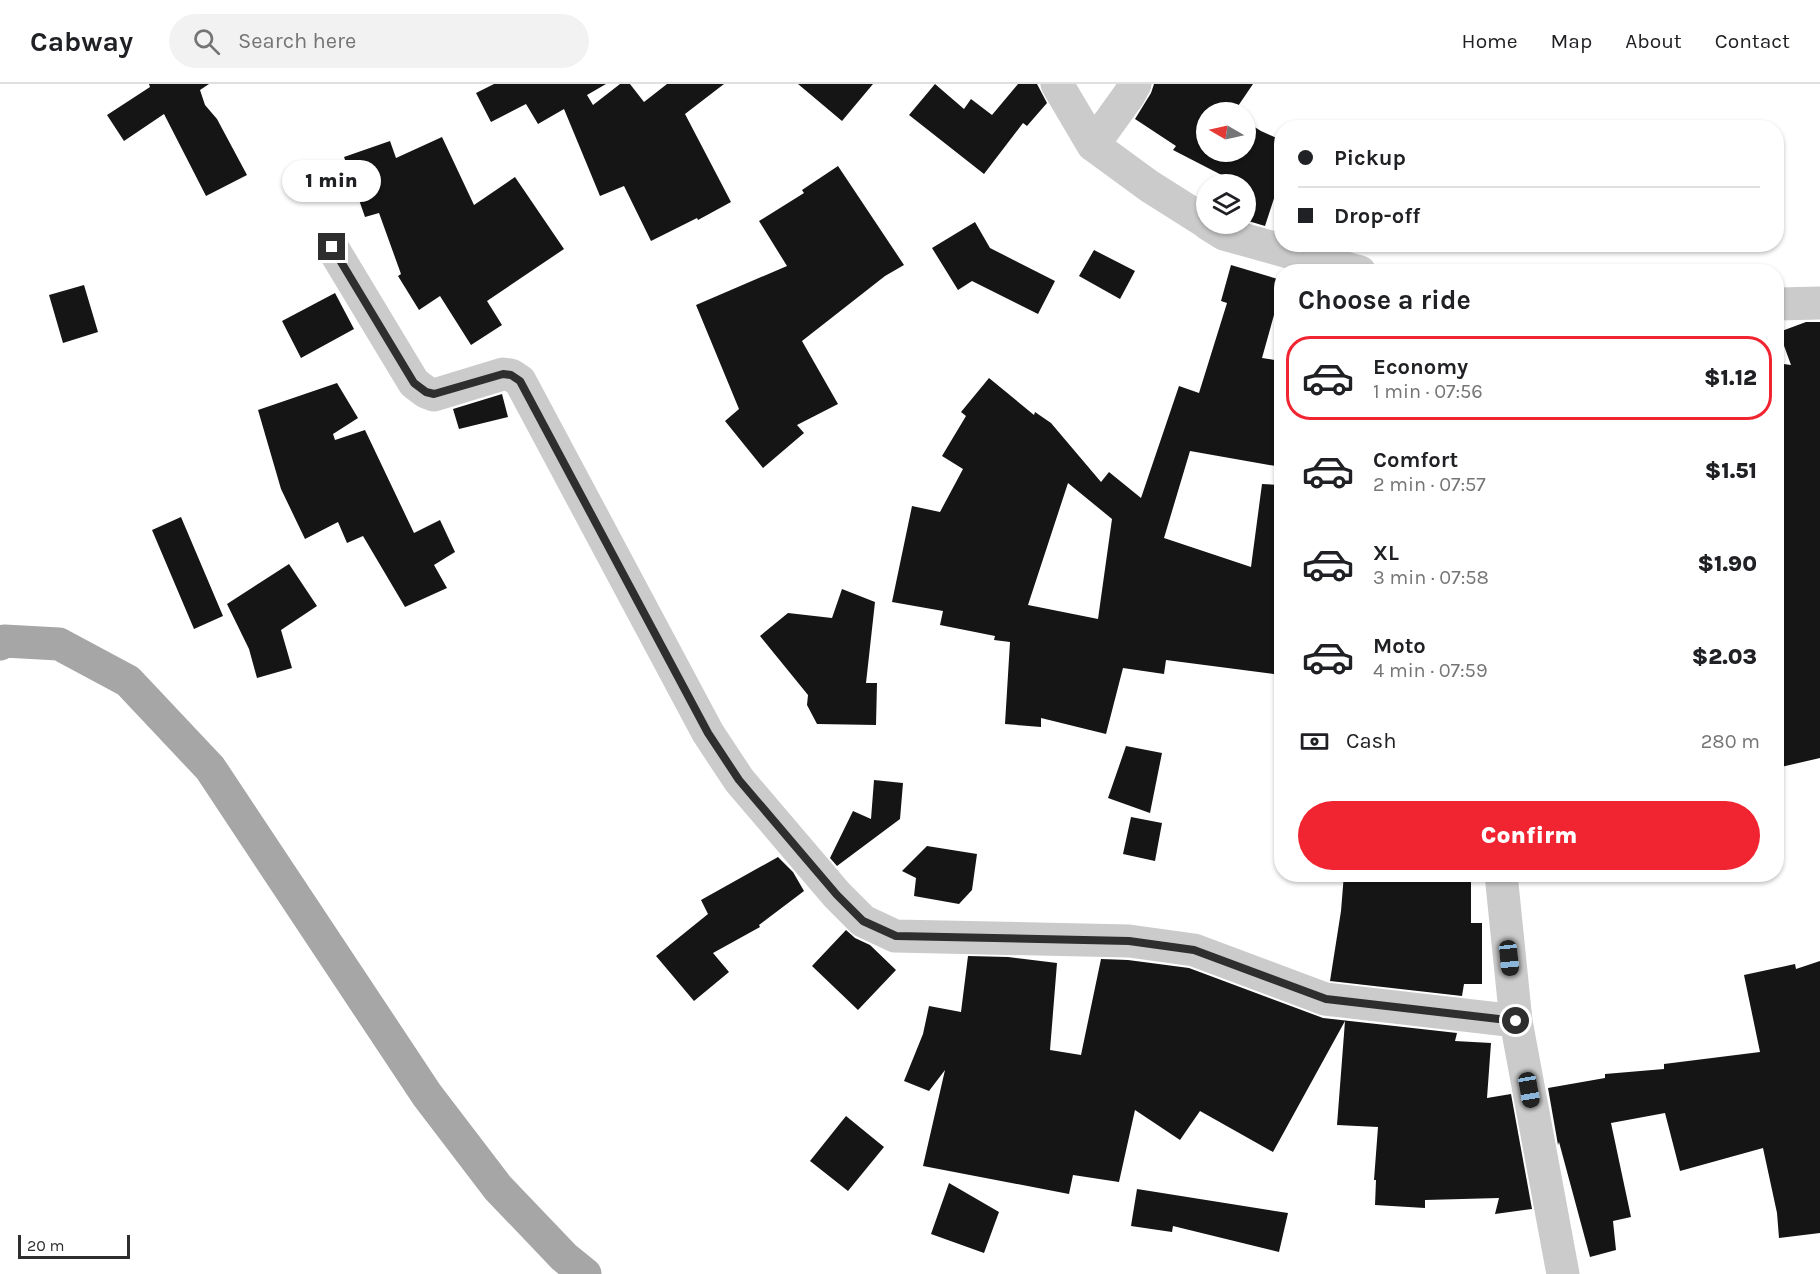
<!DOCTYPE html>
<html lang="en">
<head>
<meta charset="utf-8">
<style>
  :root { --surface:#fff; --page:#f2f2f2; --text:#202124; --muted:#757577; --line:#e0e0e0; --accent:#f02531 }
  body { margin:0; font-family:Karla,sans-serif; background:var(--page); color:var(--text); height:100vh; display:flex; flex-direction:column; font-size:22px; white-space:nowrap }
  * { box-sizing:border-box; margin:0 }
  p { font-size:20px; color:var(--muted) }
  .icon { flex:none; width:33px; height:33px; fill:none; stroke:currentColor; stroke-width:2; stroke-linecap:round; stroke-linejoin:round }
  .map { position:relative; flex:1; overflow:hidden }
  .drawer { position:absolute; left:1274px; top:180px; width:510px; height:618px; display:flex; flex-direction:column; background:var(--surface); border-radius:24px; box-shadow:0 2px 4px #0004 }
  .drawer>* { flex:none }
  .banner { position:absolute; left:1274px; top:36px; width:510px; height:132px; border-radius:24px; box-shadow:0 2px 4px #0004; display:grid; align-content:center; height:132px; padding:0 24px; background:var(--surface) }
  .needle { width:39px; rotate:279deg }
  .tools { position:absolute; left:1196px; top:18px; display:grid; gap:12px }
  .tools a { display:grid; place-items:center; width:60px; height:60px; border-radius:50%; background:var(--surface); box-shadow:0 2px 4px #0004; font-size:30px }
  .scale { position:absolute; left:18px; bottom:15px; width:112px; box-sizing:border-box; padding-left:6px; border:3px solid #2e2e2e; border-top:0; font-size:16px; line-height:21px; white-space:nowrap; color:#2e2e2e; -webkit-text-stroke:4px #fff; paint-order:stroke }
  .end { position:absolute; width:27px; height:27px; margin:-14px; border:8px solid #2e2e2e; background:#fff; box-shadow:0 0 0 3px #fff }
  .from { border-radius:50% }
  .bubble { position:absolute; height:42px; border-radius:21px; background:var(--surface); box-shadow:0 2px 4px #0004; font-size:20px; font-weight:800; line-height:42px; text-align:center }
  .car { position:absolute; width:18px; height:36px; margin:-18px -9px; border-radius:8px; box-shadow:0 0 4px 2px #0007; background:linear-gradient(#222 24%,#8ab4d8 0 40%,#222 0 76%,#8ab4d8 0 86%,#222 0) }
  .banner b { display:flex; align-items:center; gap:21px; height:57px; font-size:22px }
  .banner b+b { border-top:2px solid var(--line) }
  .banner i { width:15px; height:15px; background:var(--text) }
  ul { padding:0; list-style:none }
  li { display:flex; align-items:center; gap:18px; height:84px; margin:0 12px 9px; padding:0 12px; border:3px solid transparent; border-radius:24px }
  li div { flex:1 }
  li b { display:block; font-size:22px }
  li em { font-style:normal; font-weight:800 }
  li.selected { border-color:var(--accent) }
  li>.icon { width:54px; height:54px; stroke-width:1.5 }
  h2 { padding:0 24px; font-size:27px; line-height:72px }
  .pay { display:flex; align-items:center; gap:15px; height:66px; padding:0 24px; font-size:22px }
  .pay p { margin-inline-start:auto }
  .button { display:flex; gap:12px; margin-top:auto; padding:12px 24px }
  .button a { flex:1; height:69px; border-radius:36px; background:var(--accent); color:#fff; font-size:24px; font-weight:800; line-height:69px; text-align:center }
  header { display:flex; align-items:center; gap:36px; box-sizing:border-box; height:84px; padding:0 30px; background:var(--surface); border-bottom:2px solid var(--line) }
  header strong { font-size:28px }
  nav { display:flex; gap:33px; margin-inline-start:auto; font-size:21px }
  .search { width:420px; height:54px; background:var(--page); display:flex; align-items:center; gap:15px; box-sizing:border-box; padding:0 21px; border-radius:33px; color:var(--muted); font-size:22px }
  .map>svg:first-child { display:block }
</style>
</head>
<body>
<header>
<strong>Cabway</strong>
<div class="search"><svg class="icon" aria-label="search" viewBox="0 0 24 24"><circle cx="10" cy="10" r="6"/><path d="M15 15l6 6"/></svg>Search here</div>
<nav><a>Home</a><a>Map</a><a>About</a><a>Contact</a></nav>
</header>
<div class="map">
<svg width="1820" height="1190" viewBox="0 0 1820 1190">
  <rect width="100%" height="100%" fill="#fff"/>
  <path fill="#151515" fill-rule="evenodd" d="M 149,0 L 209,0 L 200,6 L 205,21 L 217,35 L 247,91 L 206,112 L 164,30 L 124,57 L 107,31 L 150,3 Z
    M 494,0 L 606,0 L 587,11 L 593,21 L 620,0 L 630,0 L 644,18 L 667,0 L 724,0 L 685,30 L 731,118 L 698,136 L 697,134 L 651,157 L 624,102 L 600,112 L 564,25 L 538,40 L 526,20 L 491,38 L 476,9 Z
    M 798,0 L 873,0 L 842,37 Z
    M 935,0 L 964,25 L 971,15 L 992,31 L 1018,0 L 1037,0 L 1047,19 L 1027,42 L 1023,39 L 984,90 L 909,31 Z
    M 1154,0 L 1253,0 L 1234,28 L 1206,28 L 1206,68 L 1245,68 L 1245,37 L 1261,47 L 1281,56 L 1281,93 L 1265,142 L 1245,136 L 1245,100 L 1239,100 L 1173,66 L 1176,62 L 1135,35 L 1151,9 Z
    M 442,53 L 474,121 L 515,93 L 564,165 L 487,217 L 502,241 L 471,261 L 440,212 L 419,226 L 398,192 L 401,190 L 379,129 L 365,133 L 344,73 L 390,57 L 396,74 Z
    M 838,82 L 904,181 L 885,192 L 802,257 L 838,320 L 797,341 L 804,349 L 763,384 L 725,337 L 739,325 L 696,221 L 787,182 L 759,137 L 804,109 L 802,106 Z
    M 975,138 L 990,164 L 1055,197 L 1038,230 L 972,197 L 958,206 L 932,164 Z
    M 1094,166 L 1135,187 L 1120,215 L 1079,192 Z
    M 1231,181 L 1281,196 L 1281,206 L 1262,274 L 1281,277 L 1281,383 L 1190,367 L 1164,454 L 1251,483 L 1262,400 L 1281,401 L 1281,591 L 1166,576 L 1164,590 L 1123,584 L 1106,650 L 1041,634 L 1041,643 L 1005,640 L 1010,558 L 994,556 L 995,552 L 940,541 L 943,527 L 892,518 L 912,422 L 940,428 L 963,385 L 942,372 L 966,332 L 961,328 L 989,294 L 1034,331 L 1035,328 L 1051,339 L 1101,398 L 1109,388 L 1141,414 L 1179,302 L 1199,309 L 1227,219 L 1221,217 ZM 1068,399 L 1112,435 L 1098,535 L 1028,521 Z
    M 84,201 L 98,248 L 63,259 L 49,211 Z
    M 335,209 L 354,245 L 301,274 L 282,237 Z
    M 1806,238 L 1820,238 L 1820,674 L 1781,683 L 1776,660 L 1776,279 L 1791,281 L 1779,248 Z
    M 337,299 L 358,334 L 333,350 L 335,356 L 365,346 L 414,449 L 440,436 L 455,468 L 434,481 L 447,504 L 405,523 L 363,452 L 347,459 L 338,438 L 305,455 L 281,405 L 258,326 Z
    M 502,310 L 508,333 L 459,345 L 453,325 Z
    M 181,433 L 223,532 L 194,545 L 152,446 Z
    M 289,480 L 317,522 L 281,546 L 292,584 L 257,594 L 249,565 L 227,520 Z
    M 842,505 L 875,518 L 866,599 L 877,599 L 876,641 L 817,640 L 807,621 L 808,611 L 760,552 L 788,529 L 832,534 Z
    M 1126,662 L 1162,669 L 1150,729 L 1108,714 Z
    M 874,696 L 903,699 L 900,735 L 837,782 L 830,774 L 853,727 L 871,735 Z
    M 1131,733 L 1162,739 L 1155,777 L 1123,770 Z
    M 927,762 L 977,770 L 972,806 L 959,820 L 914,812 L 916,794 L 902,787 Z
    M 778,773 L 793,788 L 804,807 L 759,841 L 760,843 L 713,869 L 729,888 L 694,917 L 656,872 L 708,830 L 701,816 Z
    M 1344,790 L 1471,790 L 1471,839 L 1482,839 L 1482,900 L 1464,900 L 1462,912 L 1330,897 L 1341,827 Z
    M 846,846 L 855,854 L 870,861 L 896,886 L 858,926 L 812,882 Z
    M 968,872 L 1008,873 L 1057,879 L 1050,966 L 1081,971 L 1101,875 L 1128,876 L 1189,884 L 1323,934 L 1457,949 L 1455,957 L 1491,959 L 1487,1014 L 1511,1010 L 1532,1125 L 1495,1130 L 1499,1114 L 1425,1116 L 1425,1124 L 1375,1121 L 1376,1096 L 1374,1096 L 1378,1043 L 1337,1041 L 1345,937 L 1273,1068 L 1200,1027 L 1180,1056 L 1135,1026 L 1119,1098 L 1073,1091 L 1069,1110 L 923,1082 L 945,986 L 929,1007 L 904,997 L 923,950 L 929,922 L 961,928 Z
    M 1820,877 L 1820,1149 L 1779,1154 L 1777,1129 L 1763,1064 L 1680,1087 L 1665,1029 L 1611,1039 L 1631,1133 L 1613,1137 L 1616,1166 L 1590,1173 L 1559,1058 L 1558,1061 L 1548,1004 L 1605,994 L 1605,990 L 1664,985 L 1664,980 L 1760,968 L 1744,891 L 1795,880 L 1796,885 Z
    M 846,1032 L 884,1063 L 848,1107 L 810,1077 Z
    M 949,1099 L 999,1128 L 984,1169 L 931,1150 Z
    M 1137,1105 L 1288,1129 L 1279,1168 L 1173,1142 L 1172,1148 L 1131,1142 Z"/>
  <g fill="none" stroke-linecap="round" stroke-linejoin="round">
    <path stroke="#cbcbcb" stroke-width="33" d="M 1057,0 L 1093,61 L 1149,102 L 1206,138
      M 1093,61 L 1129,11 L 1135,0
      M 1208,140 L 1224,150 L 1360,188
      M 332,163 L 414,299 L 426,308 L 434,311 L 503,290 L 511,291 L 520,297 L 708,649 L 739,696 L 837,811 L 863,837 L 895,852 L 1129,857 L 1194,866 L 1325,915 L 1516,937
      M 1776,220 L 1820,219
      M 1501,790 L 1516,937 L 1563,1190"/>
    <path stroke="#a6a6a6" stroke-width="33" d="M 0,560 L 4,557 L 59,560 L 128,597 L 210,684 L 427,1011 L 498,1104 L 564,1173 L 585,1190"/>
  </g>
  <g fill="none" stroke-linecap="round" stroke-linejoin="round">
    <path stroke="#2e2e2e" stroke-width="8" d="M 332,163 L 414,299 L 426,308 L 434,310 L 503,290 L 511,291 L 520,297 L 708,649 L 739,696 L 837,811 L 863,837 L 896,852 L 1129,857 L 1194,866 L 1326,915 L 1516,937"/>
  </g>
</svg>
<div class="tools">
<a><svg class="needle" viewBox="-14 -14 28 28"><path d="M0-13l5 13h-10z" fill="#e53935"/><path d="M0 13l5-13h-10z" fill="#757577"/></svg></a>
<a><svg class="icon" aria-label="layers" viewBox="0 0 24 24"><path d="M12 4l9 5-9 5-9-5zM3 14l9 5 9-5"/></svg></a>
</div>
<div class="scale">20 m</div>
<i class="end from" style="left:1516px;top:937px"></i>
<i class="end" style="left:332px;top:163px"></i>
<div class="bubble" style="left:282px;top:76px;width:99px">1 min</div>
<i class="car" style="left:1509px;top:874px;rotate:174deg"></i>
<i class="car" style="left:1529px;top:1006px;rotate:170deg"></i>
<div class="banner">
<b><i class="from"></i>Pickup</b>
<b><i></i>Drop-off</b>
</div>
<section class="drawer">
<h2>Choose a ride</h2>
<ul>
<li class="selected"><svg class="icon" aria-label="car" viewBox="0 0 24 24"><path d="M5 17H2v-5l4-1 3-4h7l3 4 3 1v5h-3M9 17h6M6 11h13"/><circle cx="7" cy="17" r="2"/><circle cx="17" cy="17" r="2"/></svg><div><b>Economy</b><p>1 min · 07:56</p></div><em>$1.12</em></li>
<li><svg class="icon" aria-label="car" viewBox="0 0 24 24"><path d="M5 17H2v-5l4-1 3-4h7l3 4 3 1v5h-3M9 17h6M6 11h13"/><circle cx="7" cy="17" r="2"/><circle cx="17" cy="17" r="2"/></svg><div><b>Comfort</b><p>2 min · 07:57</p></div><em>$1.51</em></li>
<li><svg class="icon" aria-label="car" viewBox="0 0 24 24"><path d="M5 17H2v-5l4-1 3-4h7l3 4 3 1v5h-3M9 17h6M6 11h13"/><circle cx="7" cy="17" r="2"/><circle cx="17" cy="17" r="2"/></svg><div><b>XL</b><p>3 min · 07:58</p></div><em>$1.90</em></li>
<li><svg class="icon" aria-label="car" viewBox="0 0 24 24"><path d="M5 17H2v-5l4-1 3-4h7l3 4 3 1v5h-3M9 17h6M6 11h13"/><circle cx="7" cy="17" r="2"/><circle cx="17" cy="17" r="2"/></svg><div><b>Moto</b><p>4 min · 07:59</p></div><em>$2.03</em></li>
</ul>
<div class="pay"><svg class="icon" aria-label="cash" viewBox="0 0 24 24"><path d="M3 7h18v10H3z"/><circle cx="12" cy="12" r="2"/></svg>Cash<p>280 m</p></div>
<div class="button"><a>Confirm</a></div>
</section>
</div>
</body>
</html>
